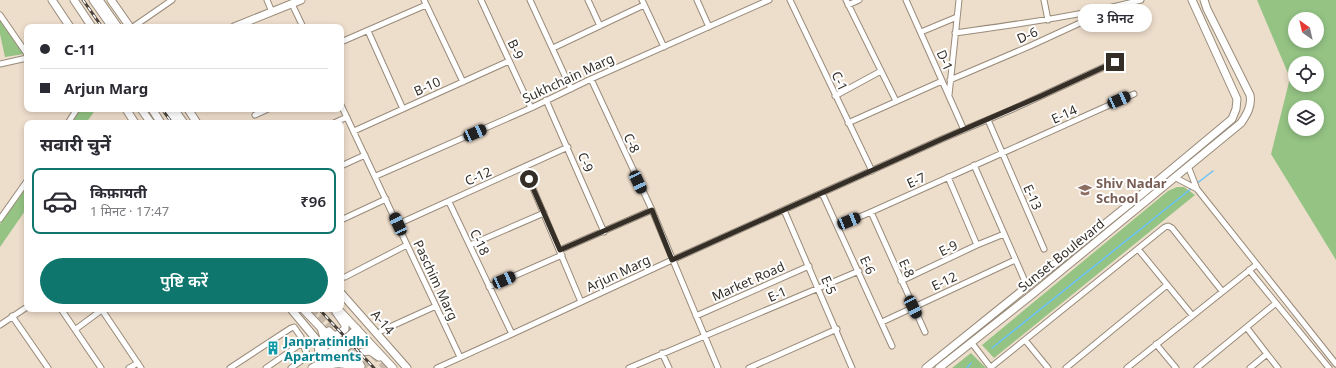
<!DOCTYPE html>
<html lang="hi">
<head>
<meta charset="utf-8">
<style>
  :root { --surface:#fff; --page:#f7f7f7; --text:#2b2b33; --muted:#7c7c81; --line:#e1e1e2; --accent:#0f766e }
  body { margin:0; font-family:"Noto Sans","Noto Sans Devanagari",sans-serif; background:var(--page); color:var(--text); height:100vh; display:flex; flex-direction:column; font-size:15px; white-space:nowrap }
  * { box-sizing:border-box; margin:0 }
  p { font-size:13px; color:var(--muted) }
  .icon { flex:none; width:22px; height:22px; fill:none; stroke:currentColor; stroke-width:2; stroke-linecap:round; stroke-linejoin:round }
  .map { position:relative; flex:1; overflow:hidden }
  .panel { position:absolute; left:24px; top:120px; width:320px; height:192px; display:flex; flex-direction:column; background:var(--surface); border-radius:8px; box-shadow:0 2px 6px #0003 }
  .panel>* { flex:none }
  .banner { position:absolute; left:24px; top:24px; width:320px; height:88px; border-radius:8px; box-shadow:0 2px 6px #0003; display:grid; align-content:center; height:88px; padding:0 16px; background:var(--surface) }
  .needle { width:26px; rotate:326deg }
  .tools { position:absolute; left:1288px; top:12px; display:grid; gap:8px }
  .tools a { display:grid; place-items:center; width:36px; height:36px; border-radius:50%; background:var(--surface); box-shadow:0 2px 6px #0003; font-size:20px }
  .end { position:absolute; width:18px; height:18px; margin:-9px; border:5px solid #342e27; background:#fff; box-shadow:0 0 0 2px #fff }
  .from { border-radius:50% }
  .bubble { position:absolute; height:28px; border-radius:14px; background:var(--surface); box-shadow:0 2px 6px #0003; font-size:13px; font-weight:600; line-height:28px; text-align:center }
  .car { position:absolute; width:12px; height:24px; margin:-12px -6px; border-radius:5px; box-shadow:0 0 3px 1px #0007; background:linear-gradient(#222 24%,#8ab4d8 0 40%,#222 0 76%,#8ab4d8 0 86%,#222 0) }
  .banner b { display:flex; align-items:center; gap:14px; height:38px; font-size:15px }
  .banner b+b { border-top:1px solid var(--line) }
  .banner i { width:10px; height:10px; background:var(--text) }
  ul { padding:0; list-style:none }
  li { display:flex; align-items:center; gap:12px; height:66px; margin:0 8px 6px; padding:0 8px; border:2px solid transparent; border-radius:8px }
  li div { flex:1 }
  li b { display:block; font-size:15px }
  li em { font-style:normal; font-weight:600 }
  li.selected { border-color:var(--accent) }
  li>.icon { width:36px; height:36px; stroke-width:1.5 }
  h2 { padding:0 16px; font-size:18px; line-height:48px }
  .cta { display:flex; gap:8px; margin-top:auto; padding:8px 16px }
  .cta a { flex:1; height:46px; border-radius:24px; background:var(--accent); color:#fff; font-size:16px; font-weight:600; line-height:46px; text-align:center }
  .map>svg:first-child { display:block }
</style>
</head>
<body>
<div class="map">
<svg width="1336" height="368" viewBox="0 0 1336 368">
  <rect width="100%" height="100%" fill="#edddcb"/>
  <path fill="#94c384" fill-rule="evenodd" d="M 1257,0 L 1336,0 L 1336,260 L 1271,154 L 1290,78 ZM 1295,19 L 1317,19 L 1317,41 L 1295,41 ZM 1295,63 L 1317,63 L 1317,85 L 1295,85 ZM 1295,107 L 1317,107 L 1317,129 L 1295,129 Z
    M 0,21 L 24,54 L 5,57 L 0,34 Z
    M 79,109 L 96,109 L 86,123 L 69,123 Z
    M 27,185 L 27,208 L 0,247 L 0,224 Z
    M 1177,187 L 1184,187 L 1195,195 L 994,358 L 982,345 L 1168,191 Z
    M 971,353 L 986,368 L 952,368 Z"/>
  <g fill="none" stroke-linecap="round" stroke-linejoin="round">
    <path stroke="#69c2f6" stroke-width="1.5" d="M 1196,184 L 1213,171
      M 992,348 L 1192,188
      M 967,368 L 971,363"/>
    <path stroke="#c8baaa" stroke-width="7" stroke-dasharray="7 3.5" stroke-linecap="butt" d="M 312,309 L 367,368
      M 331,309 L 386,368"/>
    <g stroke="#998b7a" stroke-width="7">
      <path id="minor" d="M 267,0 L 272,12
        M 424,0 L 463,82
        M 481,0 L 531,108
        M 530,0 L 571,89
        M 588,0 L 600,26
        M 642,0 L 664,47
        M 697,0 L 709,27
        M 790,0 L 872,171
        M 846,0 L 896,101
        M 906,0 L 964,130
        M 1044,0 L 1048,20
        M 292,4 L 303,27
        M 848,5 L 859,0
        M 0,15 L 27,54
        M 133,27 L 172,0
        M 368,31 L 403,109
        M 921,32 L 957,17
        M 955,33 C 1018,24 1080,16 1141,0
        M 341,42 L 426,5
        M 553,48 L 644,5
        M 0,64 L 27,58
        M 591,79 L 652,210 L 718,368
        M 950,80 L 1030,46 L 1106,11
        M 949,95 L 959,0
        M 835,96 L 881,71
        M 546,100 L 604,232
        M 341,105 L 460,357
        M 255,115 L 268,109
        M 988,120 L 1044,249
        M 68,123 L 77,109
        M 334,123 L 347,117
        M 848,123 L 942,81
        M 354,131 L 509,61
        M 974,165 L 1024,279
        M 341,166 L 365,155
        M 1188,166 L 1197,189 L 1336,364
        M 524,167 L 581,302
        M 376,176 L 531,108 L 591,79 L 769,0
        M 948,177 L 977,245
        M 1174,177 L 1197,189
        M 822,193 L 892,346
        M 449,202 L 512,334
        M 784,210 L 852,368
        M 871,212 L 925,332
        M 0,219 L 27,181
        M 341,220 L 386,199
        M 398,224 L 568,147
        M 838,226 L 871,212 L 1134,94
        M 470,245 L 544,213
        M 1138,249 L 1192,315
        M 560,250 L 652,210
        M 1249,270 L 1329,368
        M 345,277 L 407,245
        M 901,281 L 977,245 L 1004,234
        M 489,287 L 562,255
        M 61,309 L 101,368
        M 102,310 L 141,368
        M 12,316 L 48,368
        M 696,316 L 809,266
        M 882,322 L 1015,260
        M 0,325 L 27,307
        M 1247,328 L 1267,354 L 1250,368
        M 76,329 L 103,309
        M 381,331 L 436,306
        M 1025,340 L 1048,368
        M 971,342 L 991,368
        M 1156,344 L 1176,368
        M 662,353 L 669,368
        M 1267,354 L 1278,368
        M 129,368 L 138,363
        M 230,368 L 291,328 L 294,327 L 301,337 L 302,343 L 308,356 L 291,368
        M 266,368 L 302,343
        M 437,368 L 512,334 L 672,260 L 942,139 L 1013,109 L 1115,62
        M 629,368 L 859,271
        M 749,368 L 837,329
        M 990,368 L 1165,227 L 1168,226 L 1172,228 L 1222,291
        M 1066,368 L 1167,285
        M 1127,368 L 1256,265
        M 1197,368 L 1276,303"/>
    </g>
    <g stroke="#998b7a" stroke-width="9">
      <path id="tertiary" d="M 52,0 L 70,27
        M 99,0 L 118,27
        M 111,0 L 130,27
        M 234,27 L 301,0
        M 126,109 L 135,123
        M 141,109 L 151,123
        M 174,109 L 184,123
        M 188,109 L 197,123
        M 341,293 L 407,368
        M 291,309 L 316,339 L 321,359
        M 303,309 L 359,368
        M 338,309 L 393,368
        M 329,331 L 333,335 L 337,335 L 345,329 L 345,325 L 336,312
        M 361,366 L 358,361 L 358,357 L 362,352 L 370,351 L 379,357"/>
    </g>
    <g stroke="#998b7a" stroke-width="9">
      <path id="secondary" d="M 74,0 L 92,27
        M 93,0 L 112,27
        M 152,109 L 161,123
        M 167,109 L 176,123
        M 326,356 L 357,329
        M 320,359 C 327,347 325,340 321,328
        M 312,368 L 343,350 L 361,334
        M 319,368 C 334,363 342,362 357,368
        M 926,368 L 1142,194 L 1232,119 L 1236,109 L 1237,99 L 1192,0
        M 939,368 L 1029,297 L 1241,123 C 1247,114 1252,106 1250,95 L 1207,9 L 1204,0"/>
    </g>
    <use href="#minor" stroke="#fff" stroke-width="5"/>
    <use href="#tertiary" stroke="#fff" stroke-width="7"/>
    <use href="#secondary" stroke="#fff" stroke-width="7"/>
    <g stroke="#4b433b" stroke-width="3">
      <path id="rail" d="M 83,0 L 102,27
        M 162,109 L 172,123
        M 319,309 L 374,368"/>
    </g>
    <use href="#rail" stroke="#fff" stroke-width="1.5" stroke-dasharray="4.5" stroke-linecap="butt"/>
  </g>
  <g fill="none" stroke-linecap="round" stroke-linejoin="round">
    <path stroke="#342e27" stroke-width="5" d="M 529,179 L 560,250 L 652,210 L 672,260 L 942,139 L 1041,96 L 1115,62"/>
  </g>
  <defs>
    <g id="school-bare" transform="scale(1.08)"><path d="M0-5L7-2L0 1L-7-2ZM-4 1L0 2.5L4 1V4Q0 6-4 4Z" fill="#8d6e63" stroke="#fff" stroke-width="2.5" paint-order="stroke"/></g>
    <g id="building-bare" transform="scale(1.08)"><path d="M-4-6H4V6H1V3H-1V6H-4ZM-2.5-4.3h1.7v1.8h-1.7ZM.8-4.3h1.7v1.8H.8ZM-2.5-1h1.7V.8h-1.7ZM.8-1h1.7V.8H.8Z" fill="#0f9aa8" stroke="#fff" stroke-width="2.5" paint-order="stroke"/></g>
  </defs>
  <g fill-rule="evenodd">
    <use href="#school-bare" x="1085" y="190"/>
    <use href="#building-bare" x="273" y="348"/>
  </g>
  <g text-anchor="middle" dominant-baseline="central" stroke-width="4" stroke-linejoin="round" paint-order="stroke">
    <g font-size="13" fill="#342e27" stroke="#fff">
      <text transform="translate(1027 35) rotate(-24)">D-6</text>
      <text transform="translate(516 49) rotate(65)">B-9</text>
      <text transform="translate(945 60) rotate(66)">D-1</text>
      <text transform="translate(568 78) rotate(-25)">Sukhchain Marg</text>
      <text transform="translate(840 81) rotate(65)">C-1</text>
      <text transform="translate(427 86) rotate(-24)">B-10</text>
      <text transform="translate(1064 114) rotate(-24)">E-14</text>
      <text transform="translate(632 143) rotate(65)">C-8</text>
      <text transform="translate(586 162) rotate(67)">C-9</text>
      <text transform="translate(478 176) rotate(-24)">C-12</text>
      <text transform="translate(916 180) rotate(-25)">E-7</text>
      <text transform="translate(1033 197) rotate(66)">E-13</text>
      <text transform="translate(480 242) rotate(64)">C-18</text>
      <text transform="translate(948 248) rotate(-26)">E-9</text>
      <text transform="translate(1061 255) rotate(-39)">Sunset Boulevard</text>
      <text transform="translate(868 265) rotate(66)">E-6</text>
      <text transform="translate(907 268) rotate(66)">E-8</text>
      <text transform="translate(618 273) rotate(-25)">Arjun Marg</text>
      <text transform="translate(436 280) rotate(65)">Paschim Marg</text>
      <text transform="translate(748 281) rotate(-24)">Market Road</text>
      <text transform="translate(944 281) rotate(-25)">E-12</text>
      <text transform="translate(829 285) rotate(67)">E-5</text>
      <text transform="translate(777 294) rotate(-23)">E-1</text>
      <text transform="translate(383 322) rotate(49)">A-14</text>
    </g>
    <g font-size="13" font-weight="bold" fill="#785e54" stroke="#fff" text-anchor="start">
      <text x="1096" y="183">Shiv Nadar<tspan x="1096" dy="15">School</tspan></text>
    </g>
    <g font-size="13" font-weight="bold" fill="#0d838f" stroke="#fff" text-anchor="start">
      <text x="284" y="341">Janpratinidhi<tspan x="284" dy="15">Apartments</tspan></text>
    </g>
  </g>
</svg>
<div class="tools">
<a><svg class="needle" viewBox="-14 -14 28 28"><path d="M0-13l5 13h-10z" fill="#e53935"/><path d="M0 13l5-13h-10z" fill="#7c7c81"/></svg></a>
<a><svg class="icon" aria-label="locate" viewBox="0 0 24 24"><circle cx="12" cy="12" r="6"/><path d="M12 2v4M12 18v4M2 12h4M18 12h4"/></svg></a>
<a><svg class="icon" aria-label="layers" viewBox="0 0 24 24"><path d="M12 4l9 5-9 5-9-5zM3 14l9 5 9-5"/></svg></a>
</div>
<i class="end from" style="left:529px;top:179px"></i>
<i class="end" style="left:1115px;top:62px"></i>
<div class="bubble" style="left:1078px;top:4px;width:74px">3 मिनट</div>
<i class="car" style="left:1119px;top:100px;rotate:66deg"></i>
<i class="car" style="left:475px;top:133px;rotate:66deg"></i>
<i class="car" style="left:638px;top:182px;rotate:155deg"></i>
<i class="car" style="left:849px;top:221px;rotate:68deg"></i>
<i class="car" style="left:398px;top:224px;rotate:335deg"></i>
<i class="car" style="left:504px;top:280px;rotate:66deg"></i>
<i class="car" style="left:913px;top:307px;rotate:154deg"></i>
<div class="banner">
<b><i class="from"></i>C-11</b>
<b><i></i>Arjun Marg</b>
</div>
<section class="panel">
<h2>सवारी चुनें</h2>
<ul>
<li class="selected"><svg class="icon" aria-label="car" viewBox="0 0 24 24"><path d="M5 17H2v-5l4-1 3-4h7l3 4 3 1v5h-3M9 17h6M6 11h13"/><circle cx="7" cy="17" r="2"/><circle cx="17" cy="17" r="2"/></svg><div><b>किफ़ायती</b><p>1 मिनट · 17:47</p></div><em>₹96</em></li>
</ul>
<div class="cta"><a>पुष्टि करें</a></div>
</section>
</div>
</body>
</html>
